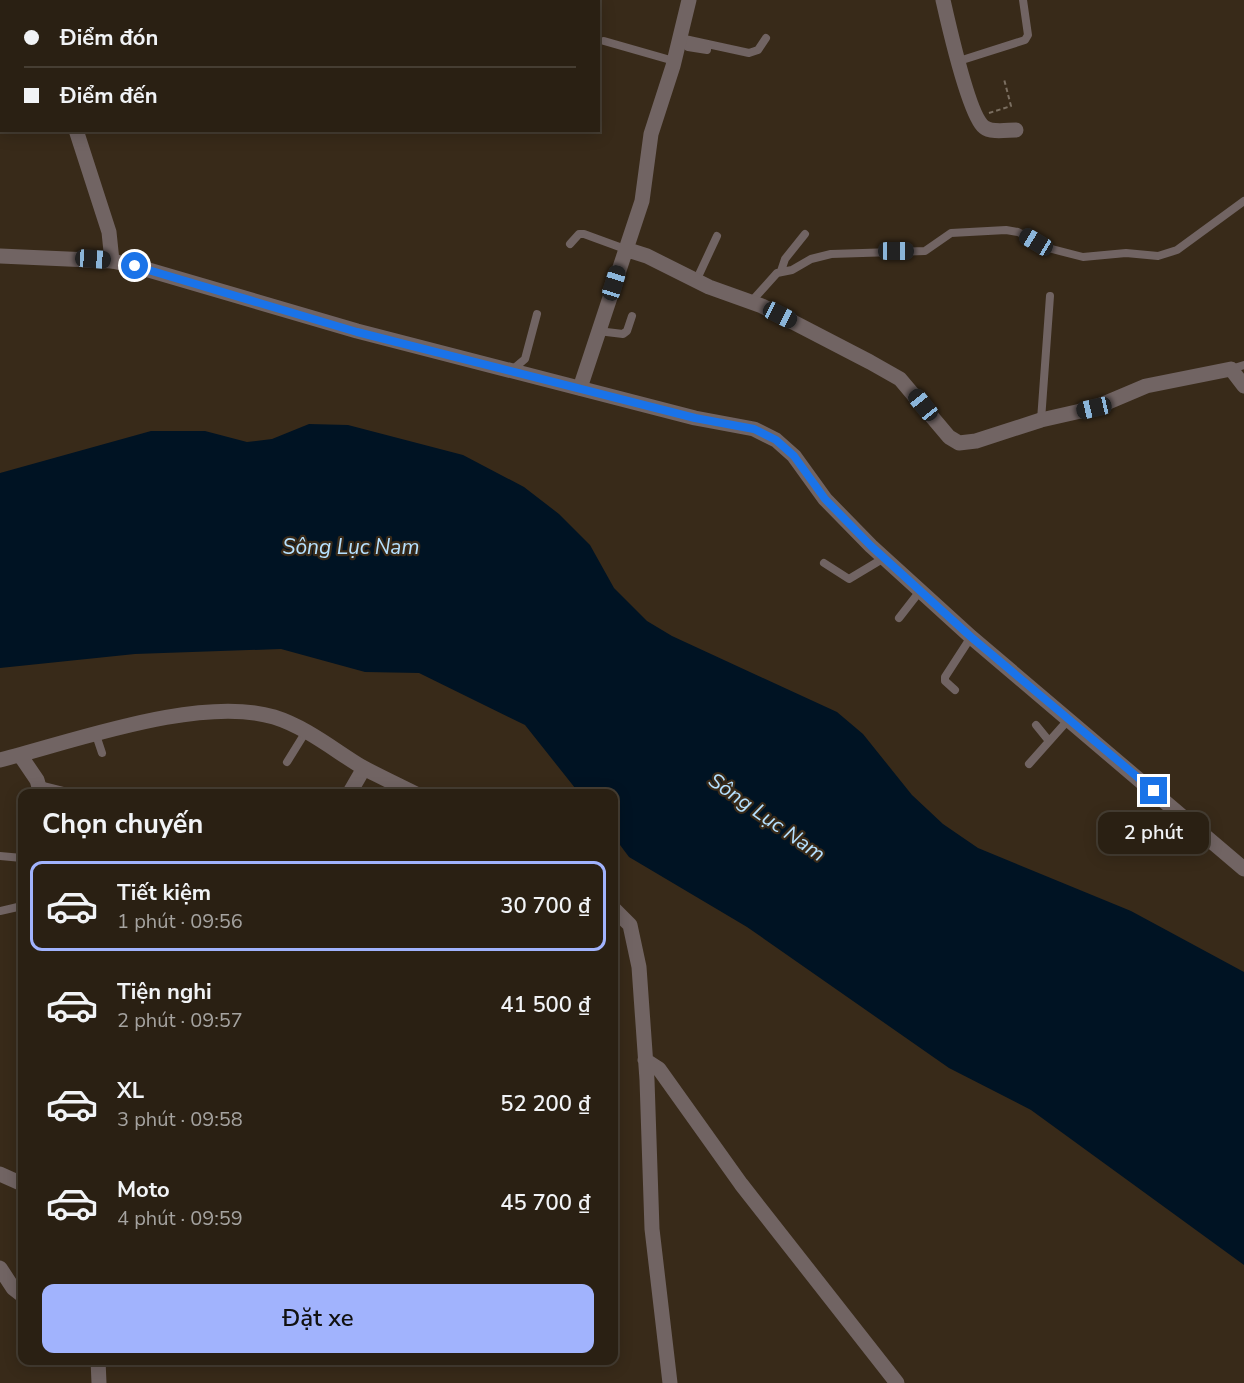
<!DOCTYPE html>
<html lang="vi">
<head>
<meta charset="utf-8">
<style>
  :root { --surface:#2a2013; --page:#32281c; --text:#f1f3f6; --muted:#a5a3a0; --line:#463e33; --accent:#a1b3fd }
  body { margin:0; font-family:"Nunito Sans",sans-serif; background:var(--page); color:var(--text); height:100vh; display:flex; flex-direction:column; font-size:22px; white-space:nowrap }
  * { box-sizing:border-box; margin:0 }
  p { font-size:20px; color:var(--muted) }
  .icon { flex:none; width:33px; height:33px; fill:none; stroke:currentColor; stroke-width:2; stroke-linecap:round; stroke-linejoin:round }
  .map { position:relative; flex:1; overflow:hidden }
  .side { position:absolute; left:18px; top:789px; width:600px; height:576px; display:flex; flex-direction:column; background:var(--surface); border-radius:12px; box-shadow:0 3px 15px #0003,0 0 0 2px var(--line) }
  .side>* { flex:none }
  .guide { position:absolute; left:0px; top:0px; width:600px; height:132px; box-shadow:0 3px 15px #0003,0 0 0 2px var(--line); display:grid; align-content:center; height:132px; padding:0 24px; background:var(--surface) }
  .end { position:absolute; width:27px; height:27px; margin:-14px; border:8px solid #1a73e8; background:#fff; box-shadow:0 0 0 3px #fff }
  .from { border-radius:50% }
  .bubble { position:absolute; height:42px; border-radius:12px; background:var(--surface); box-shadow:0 3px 15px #0003,0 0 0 2px var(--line); font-size:20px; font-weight:600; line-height:42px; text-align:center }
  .car { position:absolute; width:18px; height:36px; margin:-18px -9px; border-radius:8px; box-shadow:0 0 4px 2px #0007; background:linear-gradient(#222 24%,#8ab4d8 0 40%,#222 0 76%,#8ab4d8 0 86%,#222 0) }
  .guide b { display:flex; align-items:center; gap:21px; height:57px; font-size:22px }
  .guide b+b { border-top:2px solid var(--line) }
  .guide i { width:15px; height:15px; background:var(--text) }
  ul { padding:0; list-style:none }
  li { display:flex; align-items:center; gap:18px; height:90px; margin:0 12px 9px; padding:0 12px; border:3px solid transparent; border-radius:12px }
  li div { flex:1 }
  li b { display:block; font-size:22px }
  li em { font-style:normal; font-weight:600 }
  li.on { border-color:var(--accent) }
  li>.icon { width:54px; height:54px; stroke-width:1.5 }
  h2 { padding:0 24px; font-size:27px; line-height:72px }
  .button { display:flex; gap:12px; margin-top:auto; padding:12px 24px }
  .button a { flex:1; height:69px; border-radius:12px; background:var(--accent); color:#111; font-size:24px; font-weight:600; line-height:69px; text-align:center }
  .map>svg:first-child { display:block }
</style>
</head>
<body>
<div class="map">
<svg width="1244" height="1383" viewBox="0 0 1244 1383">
  <rect width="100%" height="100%" fill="#382a19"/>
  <path fill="#001323" d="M 309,424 L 348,425 L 463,455 L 524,487 L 559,514 L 590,545 L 614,588 L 647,621 L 672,636 L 837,712 L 863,734 L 912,795 L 943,824 L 978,848 L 1131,911 L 1244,972 L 1244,1265 L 1031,1110 L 949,1068 L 747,927 L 629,857 L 614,837 L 614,794 L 579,793 L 525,725 L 419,673 L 365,672 L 281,649 L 135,654 L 0,668 L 0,473 L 151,431 L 205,431 L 247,442 L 272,439 Z"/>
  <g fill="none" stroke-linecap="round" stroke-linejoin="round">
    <path stroke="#7b6f61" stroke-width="2" stroke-dasharray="4.5 3" stroke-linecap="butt" d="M 989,113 L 1011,106 L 1004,79"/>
    <path stroke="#716463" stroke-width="8" d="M 680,38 L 749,53 L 758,50 L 766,38
      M 688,40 L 688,47 L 707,50
      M 604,41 L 674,61
      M 0,61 L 2,61
      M 959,61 L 1025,40 L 1028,35 L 1023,0
      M 570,244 L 579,234 L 584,234 L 625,249
      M 781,271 L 785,259 L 805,234
      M 696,281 L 717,236
      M 751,302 L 777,273 L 792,270 L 811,259 L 831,254 L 925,251 L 951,233 L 1006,230 L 1018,232 L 1052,249 L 1083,257 L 1126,253 L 1158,256 L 1177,250 L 1244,201
      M 598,331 L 623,334 L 627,331 L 632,316
      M 1231,369 L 1244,365
      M 512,370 L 525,359 L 537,314
      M 1041,420 L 1050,296
      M 824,563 L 849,579 L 884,558
      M 899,618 L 920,591
      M 955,690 L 945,681 L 945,677 L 971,637
      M 1036,725 L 1049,741
      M 96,735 L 102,753
      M 287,762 L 305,733
      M 1029,764 L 1069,719
      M 39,785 L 75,794
      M 0,856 L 22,858
      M 0,911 L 22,906"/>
    <path stroke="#716463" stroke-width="15" d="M 18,0 L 19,2
      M 943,0 C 948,22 969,116 984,127 C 991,133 1007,130 1016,130
      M 76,130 L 109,232 L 112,261
      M 625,249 L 647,256 L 709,287 L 762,306 L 870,362 L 900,379 L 949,437 L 959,443 L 976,441 L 1041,420 L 1094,408 L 1146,386 L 1231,369 L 1244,386
      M 580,388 L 642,201 L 651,134 L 673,66 L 689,0
      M 20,755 L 37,780 L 41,794
      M 0,760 C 75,741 200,695 274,717 C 306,727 334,750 362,767 C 379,776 398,785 416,794
      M 349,794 L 364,768
      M 614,909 L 630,925 L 639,967 L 647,1080 L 652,1229 L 670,1383
      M 645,1060 L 659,1069 L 741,1184 L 897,1383
      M 0,1174 L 20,1183
      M 0,1268 L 13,1288 L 22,1295
      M 98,1360 L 99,1383"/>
    <path stroke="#716463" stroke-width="15" d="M 0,256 L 112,261 L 135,266 L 357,331 L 695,418 L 754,429 L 776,440 L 794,456 L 825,499 L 871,546 L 971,637 L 1244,869"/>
  </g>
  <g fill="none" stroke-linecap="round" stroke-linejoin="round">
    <path stroke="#1a73e8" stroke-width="8" d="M 135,266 L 357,332 L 695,418 L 754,429 L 776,440 L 794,456 L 825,499 L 871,546 L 971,637 L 1154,791"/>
  </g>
  <g text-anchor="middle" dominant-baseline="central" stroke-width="4.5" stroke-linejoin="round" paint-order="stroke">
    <g font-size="21" font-style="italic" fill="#b6e1ff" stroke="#382a19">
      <text x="351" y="547">Sông Lục Nam</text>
      <text transform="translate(767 817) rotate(35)">Sông Lục Nam</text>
    </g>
  </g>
</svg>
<i class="end from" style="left:135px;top:266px"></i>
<i class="end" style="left:1154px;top:791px"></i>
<div class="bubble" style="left:1098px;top:812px;width:111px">2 phút</div>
<i class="car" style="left:1036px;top:242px;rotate:301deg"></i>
<i class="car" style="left:896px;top:251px;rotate:90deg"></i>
<i class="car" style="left:93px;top:259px;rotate:94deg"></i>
<i class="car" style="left:614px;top:283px;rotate:17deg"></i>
<i class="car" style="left:780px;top:315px;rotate:117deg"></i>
<i class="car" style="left:923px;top:405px;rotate:321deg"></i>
<i class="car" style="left:1094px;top:408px;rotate:257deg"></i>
<div class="guide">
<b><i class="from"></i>Điểm đón</b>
<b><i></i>Điểm đến</b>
</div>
<section class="side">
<h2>Chọn chuyến</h2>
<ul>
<li class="on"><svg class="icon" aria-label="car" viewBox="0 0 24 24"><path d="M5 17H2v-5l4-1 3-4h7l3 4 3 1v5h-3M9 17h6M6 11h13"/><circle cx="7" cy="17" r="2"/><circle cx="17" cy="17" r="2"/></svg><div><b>Tiết kiệm</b><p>1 phút · 09:56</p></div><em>30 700 ₫</em></li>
<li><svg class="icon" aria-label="car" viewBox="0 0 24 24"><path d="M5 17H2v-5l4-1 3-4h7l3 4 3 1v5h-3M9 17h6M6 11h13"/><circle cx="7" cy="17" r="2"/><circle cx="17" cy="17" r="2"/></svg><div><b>Tiện nghi</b><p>2 phút · 09:57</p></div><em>41 500 ₫</em></li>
<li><svg class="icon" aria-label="car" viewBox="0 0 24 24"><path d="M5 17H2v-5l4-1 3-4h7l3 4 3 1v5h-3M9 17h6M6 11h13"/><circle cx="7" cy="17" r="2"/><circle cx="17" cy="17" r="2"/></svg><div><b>XL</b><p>3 phút · 09:58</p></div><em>52 200 ₫</em></li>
<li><svg class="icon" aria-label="car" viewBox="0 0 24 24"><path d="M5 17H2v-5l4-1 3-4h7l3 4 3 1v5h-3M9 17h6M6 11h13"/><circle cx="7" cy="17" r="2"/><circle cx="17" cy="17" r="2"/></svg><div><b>Moto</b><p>4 phút · 09:59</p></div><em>45 700 ₫</em></li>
</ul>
<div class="button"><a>Đặt xe</a></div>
</section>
</div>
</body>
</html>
